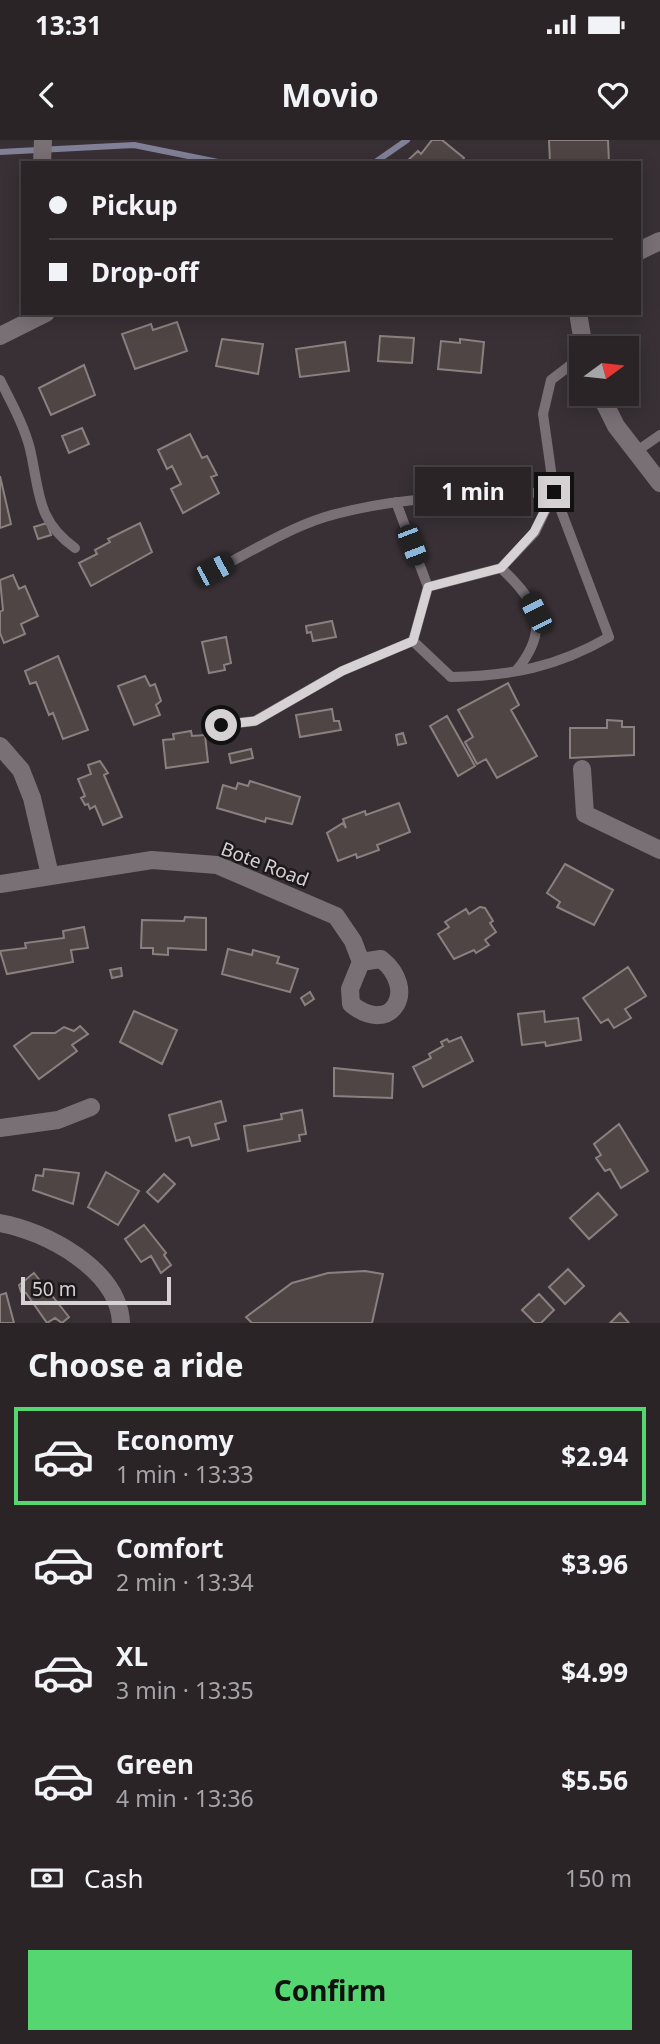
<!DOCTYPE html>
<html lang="en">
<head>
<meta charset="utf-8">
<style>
  :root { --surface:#2a2427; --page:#363033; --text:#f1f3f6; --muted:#a5a4a7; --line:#464144; --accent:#56d671 }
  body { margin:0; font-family:"Noto Sans",sans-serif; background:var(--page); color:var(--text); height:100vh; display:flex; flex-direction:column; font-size:26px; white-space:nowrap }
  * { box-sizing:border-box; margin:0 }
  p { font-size:23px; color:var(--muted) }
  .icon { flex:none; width:38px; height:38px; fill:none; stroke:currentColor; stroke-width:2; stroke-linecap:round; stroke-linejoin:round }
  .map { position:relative; height:1183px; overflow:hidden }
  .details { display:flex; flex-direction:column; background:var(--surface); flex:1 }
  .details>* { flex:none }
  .banner { position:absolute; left:21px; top:21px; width:620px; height:154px; border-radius:0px; box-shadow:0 4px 18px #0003,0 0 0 2px var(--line); display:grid; align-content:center; height:154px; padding:0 28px; background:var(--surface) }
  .needle { width:46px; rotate:75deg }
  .tools { position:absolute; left:569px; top:196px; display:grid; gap:14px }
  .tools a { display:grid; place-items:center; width:70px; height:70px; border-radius:0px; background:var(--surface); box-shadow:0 4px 18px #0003,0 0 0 2px var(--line); font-size:35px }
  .scale { position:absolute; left:21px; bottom:18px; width:150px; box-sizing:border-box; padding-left:7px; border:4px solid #d6d1d3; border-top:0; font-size:19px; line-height:24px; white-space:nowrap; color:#d6d1d3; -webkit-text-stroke:5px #1d191b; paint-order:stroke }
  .end { position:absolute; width:32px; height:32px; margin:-16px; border:9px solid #d6d1d3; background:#111; box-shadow:0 0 0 4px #111 }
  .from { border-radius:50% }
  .bubble { position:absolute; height:49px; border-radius:0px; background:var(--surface); box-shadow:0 4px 18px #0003,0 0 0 2px var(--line); font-size:23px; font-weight:700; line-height:49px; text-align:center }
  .car { position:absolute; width:21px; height:42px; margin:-21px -10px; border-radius:9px; box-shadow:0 0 5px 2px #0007; background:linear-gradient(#222 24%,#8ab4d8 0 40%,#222 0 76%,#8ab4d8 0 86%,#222 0) }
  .banner b { display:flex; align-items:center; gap:24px; height:66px; font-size:26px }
  .banner b+b { border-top:2px solid var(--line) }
  .banner i { width:18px; height:18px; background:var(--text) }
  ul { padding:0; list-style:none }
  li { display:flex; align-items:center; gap:21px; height:98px; margin:0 14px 10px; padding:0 14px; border:4px solid transparent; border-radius:0px }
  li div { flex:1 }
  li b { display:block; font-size:26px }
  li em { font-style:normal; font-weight:700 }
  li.selected { border-color:var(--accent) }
  li>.icon { width:63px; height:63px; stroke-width:1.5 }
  h2 { padding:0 28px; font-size:32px; line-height:84px }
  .pay { display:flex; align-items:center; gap:18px; height:77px; padding:0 28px; font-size:26px }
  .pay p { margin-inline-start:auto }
  .primary-button { display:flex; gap:14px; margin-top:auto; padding:14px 28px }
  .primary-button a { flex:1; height:80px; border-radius:0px; background:var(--accent); color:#111; font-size:28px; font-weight:700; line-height:80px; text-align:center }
  .status { display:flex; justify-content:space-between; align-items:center; height:49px; padding:0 35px; background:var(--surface); direction:ltr }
  .status svg { height:19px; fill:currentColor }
  header { display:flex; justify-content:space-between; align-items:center; height:91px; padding:0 28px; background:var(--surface); font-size:32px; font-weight:700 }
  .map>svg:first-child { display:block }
</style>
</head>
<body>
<div class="status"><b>13:31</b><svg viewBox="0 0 49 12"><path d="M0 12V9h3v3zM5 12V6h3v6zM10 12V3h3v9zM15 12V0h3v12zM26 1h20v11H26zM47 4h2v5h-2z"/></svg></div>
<header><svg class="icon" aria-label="back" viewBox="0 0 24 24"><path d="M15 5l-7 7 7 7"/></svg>Movio<svg class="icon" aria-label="heart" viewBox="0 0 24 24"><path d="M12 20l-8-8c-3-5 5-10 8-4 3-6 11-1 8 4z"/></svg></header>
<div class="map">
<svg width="660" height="1183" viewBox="0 0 660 1183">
  <rect width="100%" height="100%" fill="#383034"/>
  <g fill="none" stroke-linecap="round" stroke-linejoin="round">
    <path stroke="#808098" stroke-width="6" d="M 0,12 L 134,5 L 223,23
      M 374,23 L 407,0"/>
  </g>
  <path fill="#4f4545" stroke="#8b8080" stroke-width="2" d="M 432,0 L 442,0 L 464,18 L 460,23 L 405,23 L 418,11 L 421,14 Z
    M 549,0 L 608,0 L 609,23 L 550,23 Z
    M 177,182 L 187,211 L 135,229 L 122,194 L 151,184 L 153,190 Z
    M 380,196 L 414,198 L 412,223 L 378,221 Z
    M 222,199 L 263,204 L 258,234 L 216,226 Z
    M 460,199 L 484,202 L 481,233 L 438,229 L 441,201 L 460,203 Z
    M 345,202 L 349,231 L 300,237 L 296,209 Z
    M 84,225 L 95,255 L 51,275 L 39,248 Z
    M 82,288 L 89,304 L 69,313 L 62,296 Z
    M 190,294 L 202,318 L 207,316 L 217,335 L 211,337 L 219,353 L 183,373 L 171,349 L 181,344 L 172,326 L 167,329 L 158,310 Z
    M 0,336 L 11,384 L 0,388 Z
    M 47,383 L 51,395 L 38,399 L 34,387 Z
    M 140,383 L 152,412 L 91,446 L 79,423 L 97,414 L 95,410 L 110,402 L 108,399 Z
    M 13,435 L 19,449 L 25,446 L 38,476 L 21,484 L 25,494 L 4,503 L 0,493 L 0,472 L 3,470 L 0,440 Z
    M 332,481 L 336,497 L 313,501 L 311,492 L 307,493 L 306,486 Z
    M 226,497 L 231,523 L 224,525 L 225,530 L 209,533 L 202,502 Z
    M 58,516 L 88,590 L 63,599 L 53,573 L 49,575 L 36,542 L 30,544 L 25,531 Z
    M 145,536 L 150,546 L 155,544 L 161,561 L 156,565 L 160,575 L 134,585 L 118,546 Z
    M 508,543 L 519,565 L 511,570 L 537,616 L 497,638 L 486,619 L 477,624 L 465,602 L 473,597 L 458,570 Z
    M 332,569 L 334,581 L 339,581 L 341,590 L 300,597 L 296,575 Z
    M 447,576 L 475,626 L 458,636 L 430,586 Z
    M 607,580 L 622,581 L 622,587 L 634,587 L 634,615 L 570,618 L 570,588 L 607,588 Z
    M 191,591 L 192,596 L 205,595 L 208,622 L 166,628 L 163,600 L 174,599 L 173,594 Z
    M 403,593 L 406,603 L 398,605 L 396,595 Z
    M 251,609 L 253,618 L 231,623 L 229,614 Z
    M 100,621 L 108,633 L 104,635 L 122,677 L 103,685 L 95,666 L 90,669 L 88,664 L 85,665 L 81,658 L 85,656 L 78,639 L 91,634 L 88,625 Z
    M 250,641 L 300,657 L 292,684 L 266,678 L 265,682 L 217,668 L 223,645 L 236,649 L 238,643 L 248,646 Z
    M 399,663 L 410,692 L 377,705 L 379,710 L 357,718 L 356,714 L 338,721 L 327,693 L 343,683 L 346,688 L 343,679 L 365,671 L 366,675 Z
    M 565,724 L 613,750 L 594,785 L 557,767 L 560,762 L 547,753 Z
    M 480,767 L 485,768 L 493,781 L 490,783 L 496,792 L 485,800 L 489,805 L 476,813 L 474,810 L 454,819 L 438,794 L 449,787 L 445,782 L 466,769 L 469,774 Z
    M 185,777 L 206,778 L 206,810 L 168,808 L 168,815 L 153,814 L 153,808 L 141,808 L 142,780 L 184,781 Z
    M 84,787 L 88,808 L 71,810 L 73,822 L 7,834 L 0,811 L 26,808 L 25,803 L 64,798 L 63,791 Z
    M 228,809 L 252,815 L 253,810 L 279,817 L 277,823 L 298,829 L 290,852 L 222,834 Z
    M 628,827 L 646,856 L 625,869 L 631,878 L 614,888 L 608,879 L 601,883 L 583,858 Z
    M 121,828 L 122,836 L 112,838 L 110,830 Z
    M 310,852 L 314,859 L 305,865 L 301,858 Z
    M 134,871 L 177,890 L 162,924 L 120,902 Z
    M 544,871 L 545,882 L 578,878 L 581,900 L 546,906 L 545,902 L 522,905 L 518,874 Z
    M 80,886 L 88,894 L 72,905 L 77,911 L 39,939 L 14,906 L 32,893 L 55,893 L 64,887 L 74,891 Z
    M 461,897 L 473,921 L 423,947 L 413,927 L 431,918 L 429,914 L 443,906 L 441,902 L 447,899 L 449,902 Z
    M 334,928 L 393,934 L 392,958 L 334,956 Z
    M 221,961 L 226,981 L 215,984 L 219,999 L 192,1006 L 189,997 L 176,1001 L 169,975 Z
    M 302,970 L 306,994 L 299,995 L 300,1001 L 248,1011 L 244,986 L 282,979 L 281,974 Z
    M 619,984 L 648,1031 L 621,1048 L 610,1029 L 605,1031 L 596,1018 L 601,1015 L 594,1004 Z
    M 44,1029 L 79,1033 L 73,1064 L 33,1050 L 36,1035 L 43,1036 Z
    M 106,1032 L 139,1051 L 118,1085 L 88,1067 Z
    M 164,1034 L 175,1044 L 158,1062 L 147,1052 Z
    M 598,1053 L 617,1075 L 589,1099 L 570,1078 Z
    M 144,1085 L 166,1113 L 164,1115 L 171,1125 L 161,1133 L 151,1116 L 141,1122 L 125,1099 Z
    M 568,1129 L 584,1146 L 565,1164 L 549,1147 Z
    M 365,1131 L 383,1134 L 372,1183 L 252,1183 L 246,1177 L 292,1143 L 328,1133 Z
    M 34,1133 L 69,1177 L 62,1183 L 55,1178 L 47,1183 L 26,1153 L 21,1152 L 19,1145 Z
    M 6,1153 L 14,1183 L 0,1183 L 0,1155 Z
    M 539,1154 L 554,1170 L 541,1183 L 535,1183 L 522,1170 Z
    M 620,1173 L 629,1183 L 610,1183 Z"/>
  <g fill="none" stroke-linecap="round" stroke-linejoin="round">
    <path stroke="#797075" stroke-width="10" d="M 0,240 C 11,262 24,285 30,309 C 40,352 36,380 75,408
      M 634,313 L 660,295
      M 396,362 L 428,447
      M 501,428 C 538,463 551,488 516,531
      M 214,431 C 250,412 287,389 325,377 C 399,355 479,356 554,352 L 609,497 C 557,527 511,536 451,537 L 413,501
      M 221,585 L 255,581 L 342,531 L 413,501 L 428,447 L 501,428 L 535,392 L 554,352 L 543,274 L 551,240 L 581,217"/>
    <path stroke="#797075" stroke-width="18" d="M 0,606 L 21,630 L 32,658 L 50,735
      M 582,629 L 585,674 L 660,710
      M 0,744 L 152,720 L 217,725 L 336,776 L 353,801 L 361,822 L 350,849 L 351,864 C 392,897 419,849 381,819 L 361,822
      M 0,988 L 58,980 L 91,967
      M 0,1083 C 46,1091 119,1130 121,1183"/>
    <path stroke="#797075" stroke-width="18" d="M 42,23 L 43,0
      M 639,111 L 660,101
      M 578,173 L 584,208
      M 0,196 L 46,173
      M 600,254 L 616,286 L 660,343"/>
  </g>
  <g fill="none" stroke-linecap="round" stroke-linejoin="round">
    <path stroke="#d6d1d3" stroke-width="9" d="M 221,585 L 255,581 L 342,531 L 413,501 L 428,447 L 501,428 L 534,392 L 554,352"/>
  </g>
  <g text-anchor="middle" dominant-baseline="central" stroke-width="5" stroke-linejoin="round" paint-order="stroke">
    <g font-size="19" fill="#d6d1d3" stroke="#1d191b">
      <text transform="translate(265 724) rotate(21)">Bote Road</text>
    </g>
  </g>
</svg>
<div class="tools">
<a><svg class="needle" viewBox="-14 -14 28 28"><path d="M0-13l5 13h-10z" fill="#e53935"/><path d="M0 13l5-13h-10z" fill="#a5a4a7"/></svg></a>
</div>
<div class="scale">50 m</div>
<i class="end from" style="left:221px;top:585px"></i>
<i class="end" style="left:554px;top:352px"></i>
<div class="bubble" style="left:415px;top:327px;width:116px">1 min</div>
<i class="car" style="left:412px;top:405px;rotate:159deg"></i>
<i class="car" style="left:214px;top:430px;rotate:62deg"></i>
<i class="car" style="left:536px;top:473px;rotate:333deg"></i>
<div class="banner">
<b><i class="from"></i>Pickup</b>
<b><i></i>Drop-off</b>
</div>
</div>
<section class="details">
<h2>Choose a ride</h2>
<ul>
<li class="selected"><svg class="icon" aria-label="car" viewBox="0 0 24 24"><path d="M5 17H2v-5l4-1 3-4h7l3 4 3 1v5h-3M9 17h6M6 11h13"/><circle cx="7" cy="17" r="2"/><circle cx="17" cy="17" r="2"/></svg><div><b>Economy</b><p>1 min · 13:33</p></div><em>$2.94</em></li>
<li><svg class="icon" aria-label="car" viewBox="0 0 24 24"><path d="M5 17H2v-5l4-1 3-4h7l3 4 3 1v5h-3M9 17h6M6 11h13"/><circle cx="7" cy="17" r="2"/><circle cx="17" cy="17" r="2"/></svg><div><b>Comfort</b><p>2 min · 13:34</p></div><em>$3.96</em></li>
<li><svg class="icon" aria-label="car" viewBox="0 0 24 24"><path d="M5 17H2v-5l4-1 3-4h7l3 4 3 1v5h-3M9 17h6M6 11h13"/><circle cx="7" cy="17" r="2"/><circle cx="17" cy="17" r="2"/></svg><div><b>XL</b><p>3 min · 13:35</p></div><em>$4.99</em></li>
<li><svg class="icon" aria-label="car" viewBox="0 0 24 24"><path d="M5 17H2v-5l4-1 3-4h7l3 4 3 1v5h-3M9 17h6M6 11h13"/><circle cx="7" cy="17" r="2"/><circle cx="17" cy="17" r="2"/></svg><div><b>Green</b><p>4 min · 13:36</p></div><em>$5.56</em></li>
</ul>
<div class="pay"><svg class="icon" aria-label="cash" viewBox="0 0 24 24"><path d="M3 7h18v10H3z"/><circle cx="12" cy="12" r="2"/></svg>Cash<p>150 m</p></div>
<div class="primary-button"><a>Confirm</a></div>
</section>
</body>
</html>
